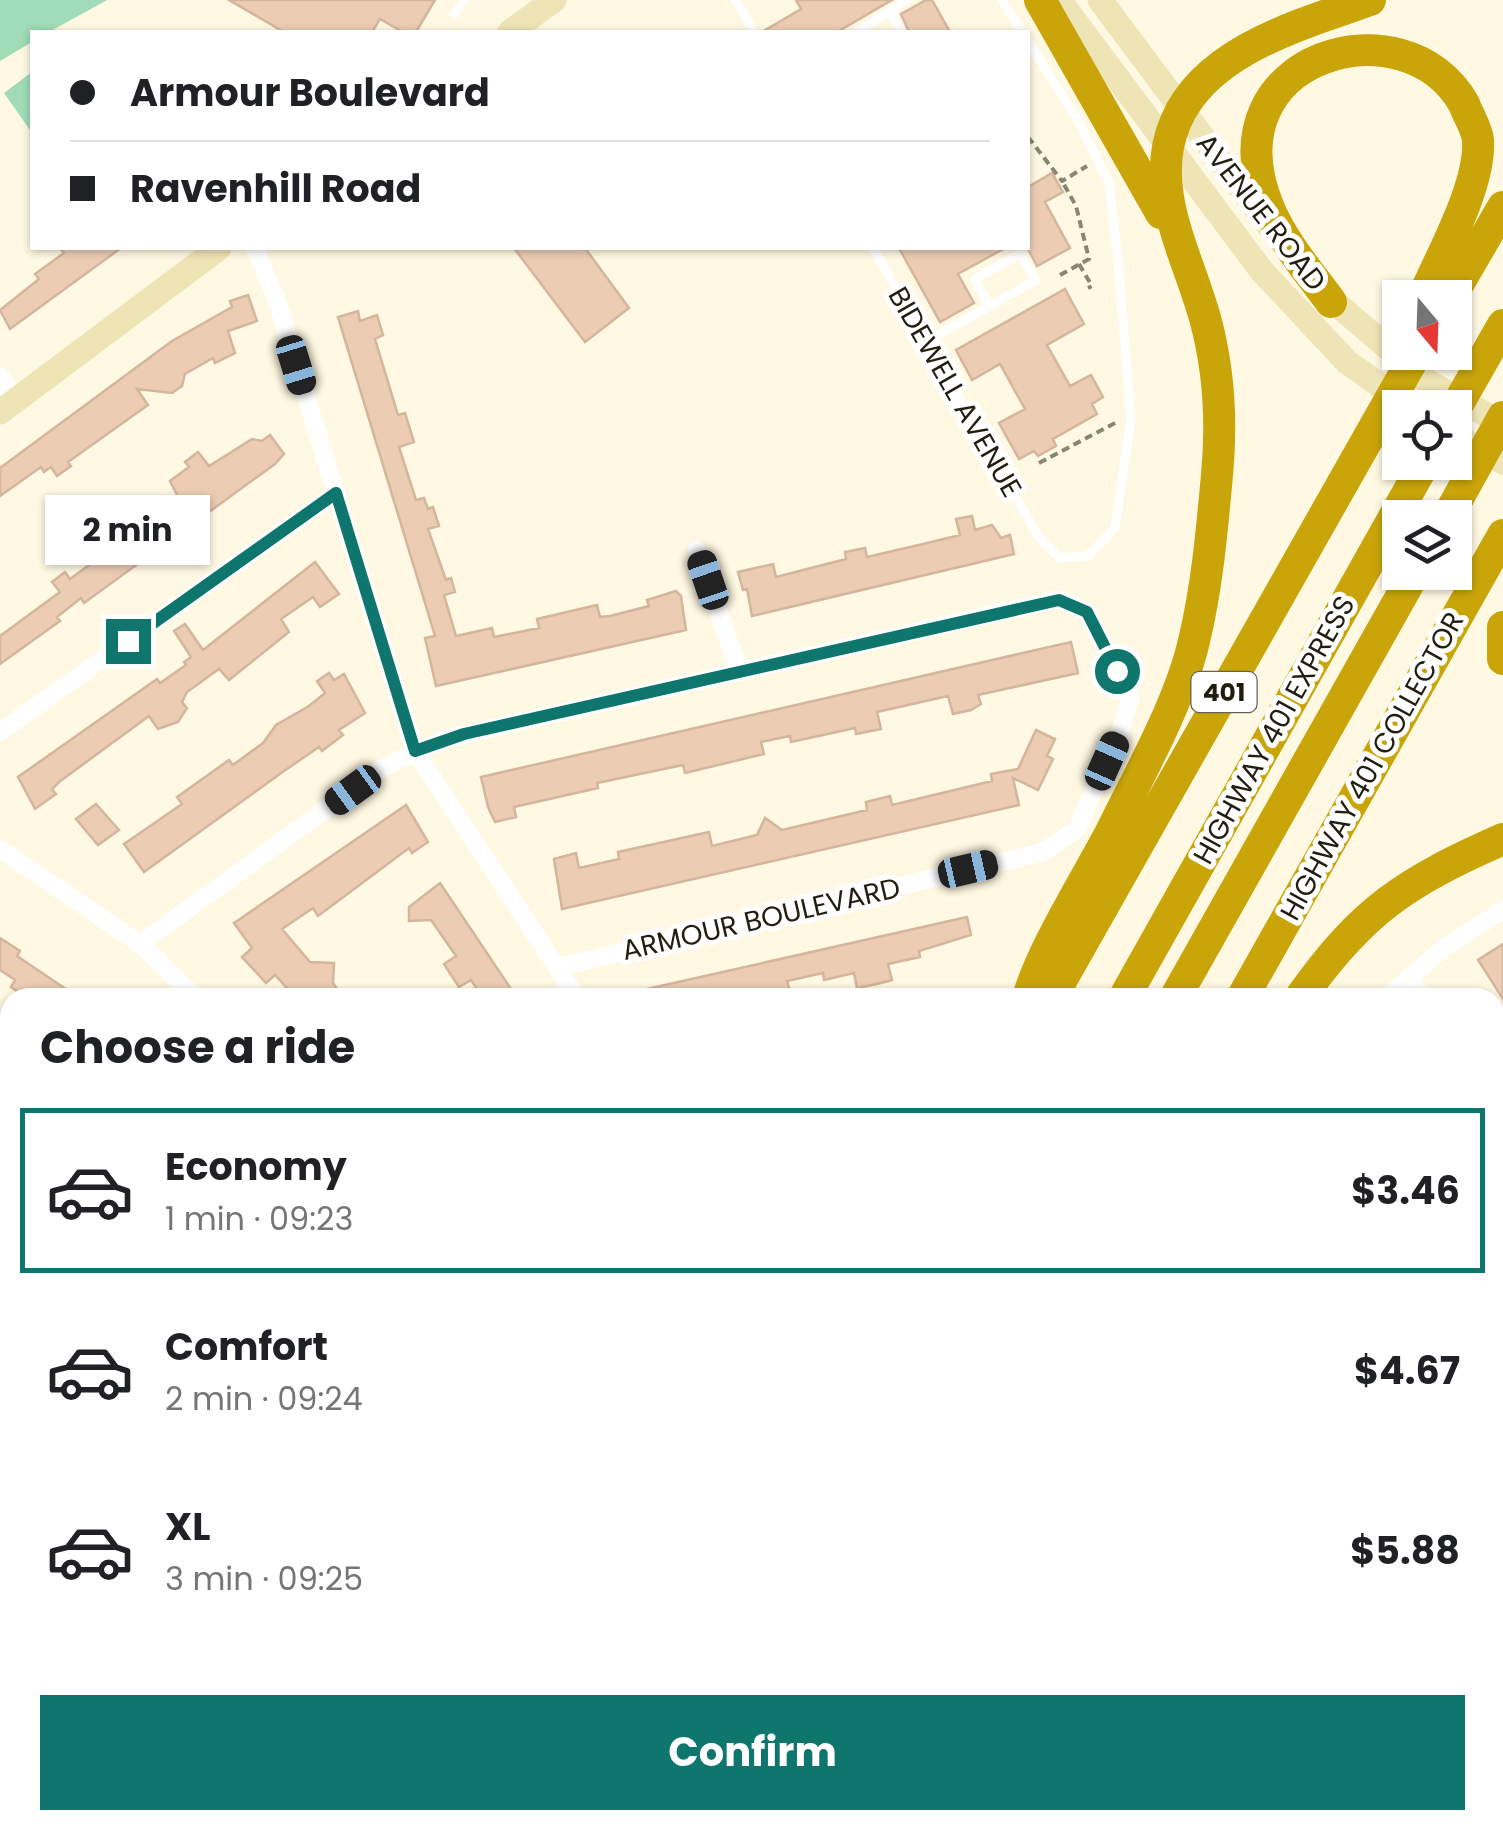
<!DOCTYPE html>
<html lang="en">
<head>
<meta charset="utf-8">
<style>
  :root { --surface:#fff; --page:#f6f6f6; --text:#202124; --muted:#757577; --line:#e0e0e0; --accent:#0f766e }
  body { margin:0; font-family:Poppins,sans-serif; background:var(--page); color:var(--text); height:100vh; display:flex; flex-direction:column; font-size:38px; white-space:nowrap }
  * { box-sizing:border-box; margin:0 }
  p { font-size:32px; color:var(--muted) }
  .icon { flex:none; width:55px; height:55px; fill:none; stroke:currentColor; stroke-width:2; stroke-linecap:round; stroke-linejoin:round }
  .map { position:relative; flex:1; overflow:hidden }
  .details { position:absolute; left:0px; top:988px; width:1505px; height:842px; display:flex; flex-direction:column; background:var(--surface); border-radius:30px 30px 0 0; box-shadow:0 2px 8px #0004 }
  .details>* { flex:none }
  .guide { position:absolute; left:30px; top:30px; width:1000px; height:220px; border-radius:0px; box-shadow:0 2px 8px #0004; display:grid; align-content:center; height:220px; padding:0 40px; background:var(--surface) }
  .needle { width:65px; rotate:161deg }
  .fabs { position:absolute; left:1382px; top:280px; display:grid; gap:20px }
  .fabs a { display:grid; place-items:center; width:90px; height:90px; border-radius:0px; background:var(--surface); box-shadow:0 2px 8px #0004; font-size:50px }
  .end { position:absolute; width:45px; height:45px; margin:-22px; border:12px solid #0f766e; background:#fff; box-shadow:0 0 0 5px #fff }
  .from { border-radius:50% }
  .bubble { position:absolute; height:70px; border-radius:0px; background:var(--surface); box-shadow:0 2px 8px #0004; font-size:32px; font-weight:700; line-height:70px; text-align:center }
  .car { position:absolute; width:30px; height:60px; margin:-30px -15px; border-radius:12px; box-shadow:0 0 8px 2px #0007; background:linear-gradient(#222 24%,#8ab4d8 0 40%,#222 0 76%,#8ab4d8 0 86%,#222 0) }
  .guide b { display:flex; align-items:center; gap:35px; height:95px; font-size:38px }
  .guide b+b { border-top:2px solid var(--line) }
  .guide i { width:25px; height:25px; background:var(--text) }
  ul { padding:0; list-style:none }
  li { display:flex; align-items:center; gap:30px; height:165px; margin:0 20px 15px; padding:0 20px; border:5px solid transparent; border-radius:0px }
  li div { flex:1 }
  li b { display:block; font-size:38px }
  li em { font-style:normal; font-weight:700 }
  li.active { border-color:var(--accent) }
  li>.icon { width:90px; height:90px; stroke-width:1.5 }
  h2 { padding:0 40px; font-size:45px; line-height:120px }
  .cta { display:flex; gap:20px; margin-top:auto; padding:20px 40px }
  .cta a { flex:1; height:115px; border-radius:0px; background:var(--accent); color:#fff; font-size:40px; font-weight:700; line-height:115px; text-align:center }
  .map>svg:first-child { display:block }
</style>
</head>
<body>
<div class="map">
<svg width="1503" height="1829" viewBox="0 0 1503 1829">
  <rect width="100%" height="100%" fill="#fff8e2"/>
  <path fill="#9fdcb7" d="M 0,0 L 107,0 L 49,32 L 32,32 L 32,42 L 0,61 Z
    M 32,72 L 32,133 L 4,93 Z"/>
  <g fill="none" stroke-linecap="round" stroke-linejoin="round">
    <path stroke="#99d0ff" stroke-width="5" d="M 0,1729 L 10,1732
      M 42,1820 L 45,1829"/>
  </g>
  <path fill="#ecccb3" stroke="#d4b59d" stroke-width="2.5" d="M 229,0 L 435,0 L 416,32 L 403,32 L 380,19 L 372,32 L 284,32 Z
    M 796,0 L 892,0 L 837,32 L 762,32 L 801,9 Z
    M 926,0 L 932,0 L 950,32 L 909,32 L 901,14 Z
    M 1052,173 L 1063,192 L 1045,202 L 1070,248 L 1037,266 L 1028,249 L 1028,187 Z
    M 60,248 L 121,248 L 10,329 L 0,310 L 39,279 L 35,274 L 64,253 Z
    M 514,248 L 585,248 L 629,308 L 585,342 Z
    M 899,248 L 1005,248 L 958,274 L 974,303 L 940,322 Z
    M 1065,289 L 1084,324 L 1047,345 L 1070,386 L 1091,375 L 1103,397 L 1092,404 L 1097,414 L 1053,439 L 1056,446 L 1038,456 L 1034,451 L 1019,459 L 999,423 L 1025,409 L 1000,364 L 972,380 L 956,350 Z
    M 248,295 L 257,321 L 228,331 L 235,353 L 215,363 L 213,358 L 185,374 L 182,386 L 172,393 L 137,389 L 148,405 L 68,462 L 71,466 L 57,476 L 51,467 L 44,472 L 41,467 L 0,496 L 0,468 L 172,341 L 232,307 L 230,301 Z
    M 358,311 L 360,321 L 377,315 L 383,335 L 375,339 L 398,415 L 405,413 L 414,442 L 399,447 L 416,500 L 424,498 L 428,509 L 433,507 L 439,526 L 428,529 L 446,580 L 451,578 L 455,592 L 444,595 L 456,636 L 492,628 L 494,637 L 539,628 L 537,619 L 597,605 L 600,617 L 610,616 L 649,606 L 647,600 L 676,591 L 681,596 L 686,630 L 436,686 L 425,638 L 435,636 L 338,317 Z
    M 270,435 L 284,454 L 275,464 L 84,603 L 81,598 L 57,617 L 60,621 L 0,664 L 0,636 L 60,592 L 52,582 L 65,572 L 70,579 L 179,499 L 170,481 L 189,467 L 185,462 L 198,452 L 209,466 L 252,439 L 262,441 Z
    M 972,516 L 975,530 L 992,525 L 1001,538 L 1010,535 L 1014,554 L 752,616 L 747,589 L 743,590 L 738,572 L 773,564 L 776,577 L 846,559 L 845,552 L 865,548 L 867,557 L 923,544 L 960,535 L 956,519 Z
    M 315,562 L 339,594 L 320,607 L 313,597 L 281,619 L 289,632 L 229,680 L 219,669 L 187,692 L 182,702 L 187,708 L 178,722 L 158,729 L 149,716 L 59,782 L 52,789 L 56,794 L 35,809 L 18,777 L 157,679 L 160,683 L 186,665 L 184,662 L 191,657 L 174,631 L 185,624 L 203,650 Z
    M 1071,642 L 1078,673 L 978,695 L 981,704 L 971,710 L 953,714 L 948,696 L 877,712 L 881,729 L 856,734 L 855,728 L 791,742 L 790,736 L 761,742 L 764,754 L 685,773 L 683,765 L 597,783 L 598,788 L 514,807 L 516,817 L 495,822 L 488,807 L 481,777 Z
    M 329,673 L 334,680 L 344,674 L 365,713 L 339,730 L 343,735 L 322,751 L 319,747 L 284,771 L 144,872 L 124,844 L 182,804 L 177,797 L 229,760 L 233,765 L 263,743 L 276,725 L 309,706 L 325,693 L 317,681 Z
    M 1036,730 L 1055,739 L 1047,756 L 1053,759 L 1038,790 L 1013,778 L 1019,805 L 562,909 L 554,859 L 576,853 L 579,868 L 619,859 L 618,852 L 709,832 L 712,846 L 757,835 L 765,818 L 782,830 L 867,810 L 866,802 L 890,796 L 892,805 L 992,781 L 991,774 L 1018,769 Z
    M 96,804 L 119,830 L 98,845 L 76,819 Z
    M 406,805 L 428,842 L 412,853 L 409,848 L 318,916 L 313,908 L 282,929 L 310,962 L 334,963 L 333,983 L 343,998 L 296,998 L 275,975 L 266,983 L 242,957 L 252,948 L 234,923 Z
    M 440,883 L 513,992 L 506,998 L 483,998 L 471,980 L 459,987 L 444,964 L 456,956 L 431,920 L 409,921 L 409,907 Z
    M 967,917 L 971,935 L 919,951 L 920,957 L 888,964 L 892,980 L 877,984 L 857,988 L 854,973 L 824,980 L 823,973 L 787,981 L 791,995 L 780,998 L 769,998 L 767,991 L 740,998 L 639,998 L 638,991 Z
    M 0,938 L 20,951 L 17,956 L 79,998 L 27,998 L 11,987 L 15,980 L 0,970 Z
    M 1503,944 L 1503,999 L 1478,960 Z"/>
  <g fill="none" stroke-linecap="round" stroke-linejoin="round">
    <path stroke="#898473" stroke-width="4" stroke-dasharray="8 5" stroke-linecap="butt" d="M 579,32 L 580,32
      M 1028,137 L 1062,181 L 1087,166
      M 1079,264 L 1092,286 L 1088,288
      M 1060,275 L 1089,259 L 1076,206 L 1062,181
      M 1039,463 L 1117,422"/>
    <path stroke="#fff" stroke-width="9" d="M 736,0 L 754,32
      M 1002,0 L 1022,32
      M 890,11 L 901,32
      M 454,14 L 464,0
      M 857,32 L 907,0
      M 873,248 L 1038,536 L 1060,558 L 1088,556 L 1115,528 L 1131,418 L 1118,261 L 1109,183 L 1079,122 L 1028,41
      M 926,342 L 1036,280 L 1020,254 L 975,279 L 989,306"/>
    <path stroke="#fff" stroke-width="18" d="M 255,248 L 277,301 L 415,751 L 577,998
      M 0,376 L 15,400
      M 697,550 L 739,671
      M 0,732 L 336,493
      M 0,849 L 140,944 L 196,998
      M 140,944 L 384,767 L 445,739 L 1059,599 L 1087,612 L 1130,697 L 1122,727 L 1077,829 L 1043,852 L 559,967
      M 1406,980 L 1427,998
      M 1386,998 L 1445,947 L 1503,910
      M 1495,1054 L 1503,1061
      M 0,1355 L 10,1363
      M 1495,1436 L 1503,1441
      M 1495,1747 L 1503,1750
      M 293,1829 L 293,1820
      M 539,1829 L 539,1820
      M 1231,1829 L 1236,1820"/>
    <path stroke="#efe4b6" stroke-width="25" d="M 1059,0 L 1261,270 L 1347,362 L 1412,408
      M 1100,0 L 1269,226
      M 510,32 L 554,0
      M 1319,289 L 1428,382 L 1503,424
      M 0,412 L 219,248
      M 1455,436 L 1503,462"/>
    <path stroke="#c9a50a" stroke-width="32" d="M 1040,0 L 1161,213
      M 1450,298 L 1503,207
      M 1331,302 C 1309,272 1282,241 1268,206 C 1207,54 1406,0 1464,104 C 1468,115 1477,129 1478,140 C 1481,186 1441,255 1423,298
      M 1455,409 L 1503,325
      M 1447,518 L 1503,417
      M 1503,627 L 1503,659
      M 1028,998 C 1041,950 1089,875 1113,828 C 1141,771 1180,702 1194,641 C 1207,587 1212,530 1217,475 C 1222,422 1219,369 1205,318 C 1187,253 1147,187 1176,121 C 1207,49 1303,24 1370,0
      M 1051,998 L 1417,352
      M 1124,998 L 1425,462
      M 1175,998 L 1415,572
      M 1242,998 L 1503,535
      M 1300,998 C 1362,910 1406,882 1503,839
      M 618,1829 L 621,1820
      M 685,1829 L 688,1820
      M 736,1829 L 740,1820
      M 797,1829 L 800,1820"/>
  </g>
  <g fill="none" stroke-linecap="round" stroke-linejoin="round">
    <path stroke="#0f766e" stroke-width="12" d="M 128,641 L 336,493 L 415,751 L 464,734 L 1059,600 L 1087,612 L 1117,671"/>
  </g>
  <g text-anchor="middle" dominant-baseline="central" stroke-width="10" stroke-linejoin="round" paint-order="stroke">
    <rect fill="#fff" stroke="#646158" stroke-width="2.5" x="1191.5" y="672" width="65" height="40" rx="8"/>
    <g font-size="25" font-weight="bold" fill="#211d10">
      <text x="1224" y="692">401</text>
    </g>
    <g font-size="28" fill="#211d10" stroke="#fff">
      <text transform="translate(1261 212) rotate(52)">AVENUE ROAD</text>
      <text transform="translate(955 392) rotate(60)">BIDEWELL AVENUE</text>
      <text transform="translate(1274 730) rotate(-61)">HIGHWAY 401 EXPRESS</text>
      <text transform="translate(1372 766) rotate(-61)">HIGHWAY 401 COLLECTOR</text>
      <text transform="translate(761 919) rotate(-13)">ARMOUR BOULEVARD</text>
    </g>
  </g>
</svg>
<div class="fabs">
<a><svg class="needle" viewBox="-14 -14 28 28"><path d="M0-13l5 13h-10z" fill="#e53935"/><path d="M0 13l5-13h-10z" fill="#757577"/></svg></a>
<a><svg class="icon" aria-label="locate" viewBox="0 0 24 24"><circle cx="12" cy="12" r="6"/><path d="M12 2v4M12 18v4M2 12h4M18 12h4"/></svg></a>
<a><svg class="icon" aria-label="layers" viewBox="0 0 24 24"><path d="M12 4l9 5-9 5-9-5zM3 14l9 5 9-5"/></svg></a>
</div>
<i class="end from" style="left:1117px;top:671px"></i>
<i class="end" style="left:128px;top:641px"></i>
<div class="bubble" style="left:45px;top:495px;width:165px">2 min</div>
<i class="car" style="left:296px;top:365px;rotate:163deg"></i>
<i class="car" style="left:708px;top:580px;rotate:341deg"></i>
<i class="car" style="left:1107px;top:761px;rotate:24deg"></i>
<i class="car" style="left:353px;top:790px;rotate:234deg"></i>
<i class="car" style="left:968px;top:869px;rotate:77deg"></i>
<div class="guide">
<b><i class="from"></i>Armour Boulevard</b>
<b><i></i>Ravenhill Road</b>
</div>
<section class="details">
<h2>Choose a ride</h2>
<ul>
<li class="active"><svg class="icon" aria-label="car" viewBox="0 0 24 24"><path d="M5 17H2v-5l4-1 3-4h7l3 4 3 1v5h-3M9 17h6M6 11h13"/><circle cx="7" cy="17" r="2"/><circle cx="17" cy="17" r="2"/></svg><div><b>Economy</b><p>1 min · 09:23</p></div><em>$3.46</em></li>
<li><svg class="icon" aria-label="car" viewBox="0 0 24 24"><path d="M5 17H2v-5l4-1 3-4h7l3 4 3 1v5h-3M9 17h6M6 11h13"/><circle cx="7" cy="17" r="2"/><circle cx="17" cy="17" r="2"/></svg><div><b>Comfort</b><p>2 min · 09:24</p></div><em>$4.67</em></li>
<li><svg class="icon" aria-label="car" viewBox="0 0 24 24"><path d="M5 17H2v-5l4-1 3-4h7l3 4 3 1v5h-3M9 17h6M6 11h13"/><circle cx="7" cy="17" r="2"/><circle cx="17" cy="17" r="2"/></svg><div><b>XL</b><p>3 min · 09:25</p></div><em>$5.88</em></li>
</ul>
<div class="cta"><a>Confirm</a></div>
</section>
</div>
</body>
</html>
